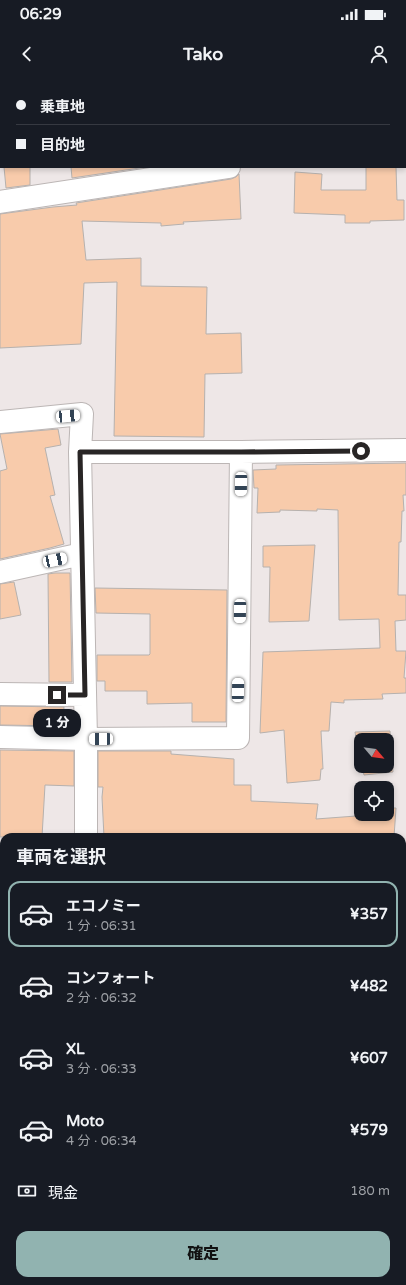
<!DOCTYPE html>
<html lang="ja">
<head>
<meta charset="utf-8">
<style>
  :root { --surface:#171b24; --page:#20242c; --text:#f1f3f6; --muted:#9ea1a6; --line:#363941; --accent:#91b3b0 }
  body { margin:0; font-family:"Varela Round","Noto Sans JP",sans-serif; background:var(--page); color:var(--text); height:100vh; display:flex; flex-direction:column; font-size:15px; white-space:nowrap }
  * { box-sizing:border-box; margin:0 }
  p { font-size:13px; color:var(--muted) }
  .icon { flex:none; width:22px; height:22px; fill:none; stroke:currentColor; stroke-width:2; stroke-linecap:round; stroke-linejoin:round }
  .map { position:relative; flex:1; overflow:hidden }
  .panel { position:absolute; left:0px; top:753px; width:406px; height:452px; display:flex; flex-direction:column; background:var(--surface); border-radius:12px 12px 0 0; box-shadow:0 2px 6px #0003 }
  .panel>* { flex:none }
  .top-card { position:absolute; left:0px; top:0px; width:406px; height:88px; box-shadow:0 2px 6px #0003; display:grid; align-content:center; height:88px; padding:0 16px; background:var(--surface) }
  .needle { width:26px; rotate:119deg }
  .controls { position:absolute; left:354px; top:653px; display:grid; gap:8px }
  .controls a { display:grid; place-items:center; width:40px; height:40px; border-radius:8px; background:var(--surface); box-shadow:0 2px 6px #0003; font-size:20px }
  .end { position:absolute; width:18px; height:18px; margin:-9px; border:5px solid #282525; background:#fff; box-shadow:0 0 0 2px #fff }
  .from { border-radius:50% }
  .bubble { position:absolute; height:28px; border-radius:12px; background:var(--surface); box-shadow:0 2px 6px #0003; font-size:13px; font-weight:800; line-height:28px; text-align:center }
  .car { position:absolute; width:12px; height:24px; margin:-12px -6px; border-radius:5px; box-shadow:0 0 3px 1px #0007; background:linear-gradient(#fff 24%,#345 0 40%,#fff 0 76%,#345 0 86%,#fff 0) }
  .top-card b { display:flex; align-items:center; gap:14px; height:38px; font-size:15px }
  .top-card b+b { border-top:1px solid var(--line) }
  .top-card i { width:10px; height:10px; background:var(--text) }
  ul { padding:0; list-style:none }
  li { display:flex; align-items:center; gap:12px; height:66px; margin:0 8px 6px; padding:0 8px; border:2px solid transparent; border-radius:12px }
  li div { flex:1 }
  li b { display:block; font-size:15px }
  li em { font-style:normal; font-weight:800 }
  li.active { border-color:var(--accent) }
  li>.icon { width:36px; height:36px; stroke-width:1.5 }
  h2 { padding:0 16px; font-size:18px; line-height:48px }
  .pay { display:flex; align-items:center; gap:10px; height:44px; padding:0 16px; font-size:15px }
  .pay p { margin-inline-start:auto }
  .button { display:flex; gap:8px; margin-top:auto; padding:8px 16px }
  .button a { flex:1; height:46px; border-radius:12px; background:var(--accent); color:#111; font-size:16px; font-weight:800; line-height:46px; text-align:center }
  .status { display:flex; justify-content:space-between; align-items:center; height:28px; padding:0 20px; background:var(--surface); direction:ltr }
  .status svg { height:11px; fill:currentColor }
  header { display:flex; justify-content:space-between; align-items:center; height:52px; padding:0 16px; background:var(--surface); font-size:18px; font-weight:800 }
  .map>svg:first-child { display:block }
</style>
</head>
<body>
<div class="status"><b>06:29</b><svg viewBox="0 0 49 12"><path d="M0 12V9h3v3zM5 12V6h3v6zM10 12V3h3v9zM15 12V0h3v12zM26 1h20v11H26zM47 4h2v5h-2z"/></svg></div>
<header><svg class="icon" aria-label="back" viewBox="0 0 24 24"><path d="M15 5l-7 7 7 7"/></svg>Tako<svg class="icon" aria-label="person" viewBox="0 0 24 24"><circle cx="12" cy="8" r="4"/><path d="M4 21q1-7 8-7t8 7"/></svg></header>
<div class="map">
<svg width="406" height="1205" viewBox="0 0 406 1205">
  <rect width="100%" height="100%" fill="#eee7e7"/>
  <path fill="#f8cbab" stroke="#b6b1ae" d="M 4,87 L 30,87 L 30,105 L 6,108 Z
    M 71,87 L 146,87 L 72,98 Z
    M 366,87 L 396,87 L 397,120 L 404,120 L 404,140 L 370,141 L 370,143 L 345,143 L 345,135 L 294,133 L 295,92 L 322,94 L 321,110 L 366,110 Z
    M 239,94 L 241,139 L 183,142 L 184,144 L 161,146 L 161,143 L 82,141 L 86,180 L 141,178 L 141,206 L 207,207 L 206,254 L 241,253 L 242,293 L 205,294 L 204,357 L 114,356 L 117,202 L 84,203 L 81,264 L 0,268 L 0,134 L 53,127 L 77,125 L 76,123 L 231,99 L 236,97 Z
    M 58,349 L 61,365 L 45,368 L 55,415 L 50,416 L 64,464 L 50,468 L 0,479 L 0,391 L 7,389 L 0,354 Z
    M 406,383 L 406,415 L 403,415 L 404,431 L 402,431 L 401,462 L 399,462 L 398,515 L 406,515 L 406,540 L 395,541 L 396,571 L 406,571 L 404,598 L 406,598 L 406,613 L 382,614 L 383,619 L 344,620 L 344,623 L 331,622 L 329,651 L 321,651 L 323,689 L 321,689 L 320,700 L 287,703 L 284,650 L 260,653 L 263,572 L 380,568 L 379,539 L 339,540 L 338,430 L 317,429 L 317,431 L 280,430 L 280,432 L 257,433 L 258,408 L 254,408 L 253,390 L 276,389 L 276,385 Z
    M 315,465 L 309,541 L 269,542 L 270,487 L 263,487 L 263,466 Z
    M 55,493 L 70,493 L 72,602 L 49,602 L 48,494 Z
    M 14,502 L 21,535 L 0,539 L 0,504 Z
    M 95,508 L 227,510 L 226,642 L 192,642 L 192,623 L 147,624 L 147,611 L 105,611 L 105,601 L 97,601 L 97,575 L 149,575 L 150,574 L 150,534 L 96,533 Z
    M 0,626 L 64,627 L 63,646 L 0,645 Z
    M 390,651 L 393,692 L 364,695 L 362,686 L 387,686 L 387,660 L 361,660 L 361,675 L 360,669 L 358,669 L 355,652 Z
    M 0,670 L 74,671 L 74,706 L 45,705 L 42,757 L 0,757 Z
    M 98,671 L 171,671 L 171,674 L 234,679 L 234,705 L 251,705 L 251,721 L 318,724 L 316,739 L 356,736 L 355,726 L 361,726 L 361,734 L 387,734 L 387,728 L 396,728 L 394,757 L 247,757 L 225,756 L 225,757 L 104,757 L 102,717 L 103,707 L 98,707 Z"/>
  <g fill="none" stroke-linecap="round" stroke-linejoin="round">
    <g stroke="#bcb6b5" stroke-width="24">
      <path id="minor" d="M 405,59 L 406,59
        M 0,122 L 229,87
        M 0,342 L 82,334 L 80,372 L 86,659 L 86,757
        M 80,372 L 241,372 L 406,370
        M 0,492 L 82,474
        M 0,614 L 85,615
        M 0,657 L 86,659 L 238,658 L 241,372
        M 0,783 L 4,783
        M 402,810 L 406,810
        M 0,973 L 4,972
        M 84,1201 L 84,1205"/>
    </g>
    <use href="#minor" stroke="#fff" stroke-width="22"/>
  </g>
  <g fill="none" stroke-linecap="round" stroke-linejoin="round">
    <path stroke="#282525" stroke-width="5" d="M 57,615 L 85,615 L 80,372 L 241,372 L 361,371"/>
  </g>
</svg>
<div class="controls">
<a><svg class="needle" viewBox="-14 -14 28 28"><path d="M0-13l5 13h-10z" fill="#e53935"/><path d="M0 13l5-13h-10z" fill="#9ea1a6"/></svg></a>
<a><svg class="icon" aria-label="locate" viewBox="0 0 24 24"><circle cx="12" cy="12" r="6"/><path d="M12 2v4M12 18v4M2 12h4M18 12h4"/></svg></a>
</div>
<i class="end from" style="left:361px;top:371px"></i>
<i class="end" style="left:57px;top:615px"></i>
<div class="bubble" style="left:33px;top:629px;width:48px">1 分</div>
<i class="car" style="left:68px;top:336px;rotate:85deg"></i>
<i class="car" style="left:241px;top:404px;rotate:181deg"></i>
<i class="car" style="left:55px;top:480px;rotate:78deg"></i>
<i class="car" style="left:240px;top:531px;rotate:181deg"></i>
<i class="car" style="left:238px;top:610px;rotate:1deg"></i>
<i class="car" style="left:101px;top:659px;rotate:270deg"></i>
<div class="top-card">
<b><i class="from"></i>乗車地</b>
<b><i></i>目的地</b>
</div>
<section class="panel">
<h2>車両を選択</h2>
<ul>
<li class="active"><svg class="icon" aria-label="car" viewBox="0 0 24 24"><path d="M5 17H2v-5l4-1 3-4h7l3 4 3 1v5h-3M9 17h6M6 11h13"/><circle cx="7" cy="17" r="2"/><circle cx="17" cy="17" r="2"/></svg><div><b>エコノミー</b><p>1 分 · 06:31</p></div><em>¥357</em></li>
<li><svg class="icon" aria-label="car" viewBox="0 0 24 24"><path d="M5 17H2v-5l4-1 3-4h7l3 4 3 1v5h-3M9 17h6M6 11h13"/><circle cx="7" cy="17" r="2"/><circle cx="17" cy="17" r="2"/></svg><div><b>コンフォート</b><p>2 分 · 06:32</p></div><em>¥482</em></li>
<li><svg class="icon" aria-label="car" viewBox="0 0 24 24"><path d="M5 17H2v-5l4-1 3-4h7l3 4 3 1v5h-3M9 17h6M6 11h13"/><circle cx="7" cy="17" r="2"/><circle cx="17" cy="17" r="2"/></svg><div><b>XL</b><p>3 分 · 06:33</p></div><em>¥607</em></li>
<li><svg class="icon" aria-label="car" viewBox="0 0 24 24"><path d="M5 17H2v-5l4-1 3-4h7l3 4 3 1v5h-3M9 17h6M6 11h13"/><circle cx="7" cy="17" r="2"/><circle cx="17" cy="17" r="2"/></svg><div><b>Moto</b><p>4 分 · 06:34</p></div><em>¥579</em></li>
</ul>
<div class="pay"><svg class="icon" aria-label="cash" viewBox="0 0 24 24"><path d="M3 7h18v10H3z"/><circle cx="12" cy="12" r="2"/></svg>現金<p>180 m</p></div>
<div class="button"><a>確定</a></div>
</section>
</div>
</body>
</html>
